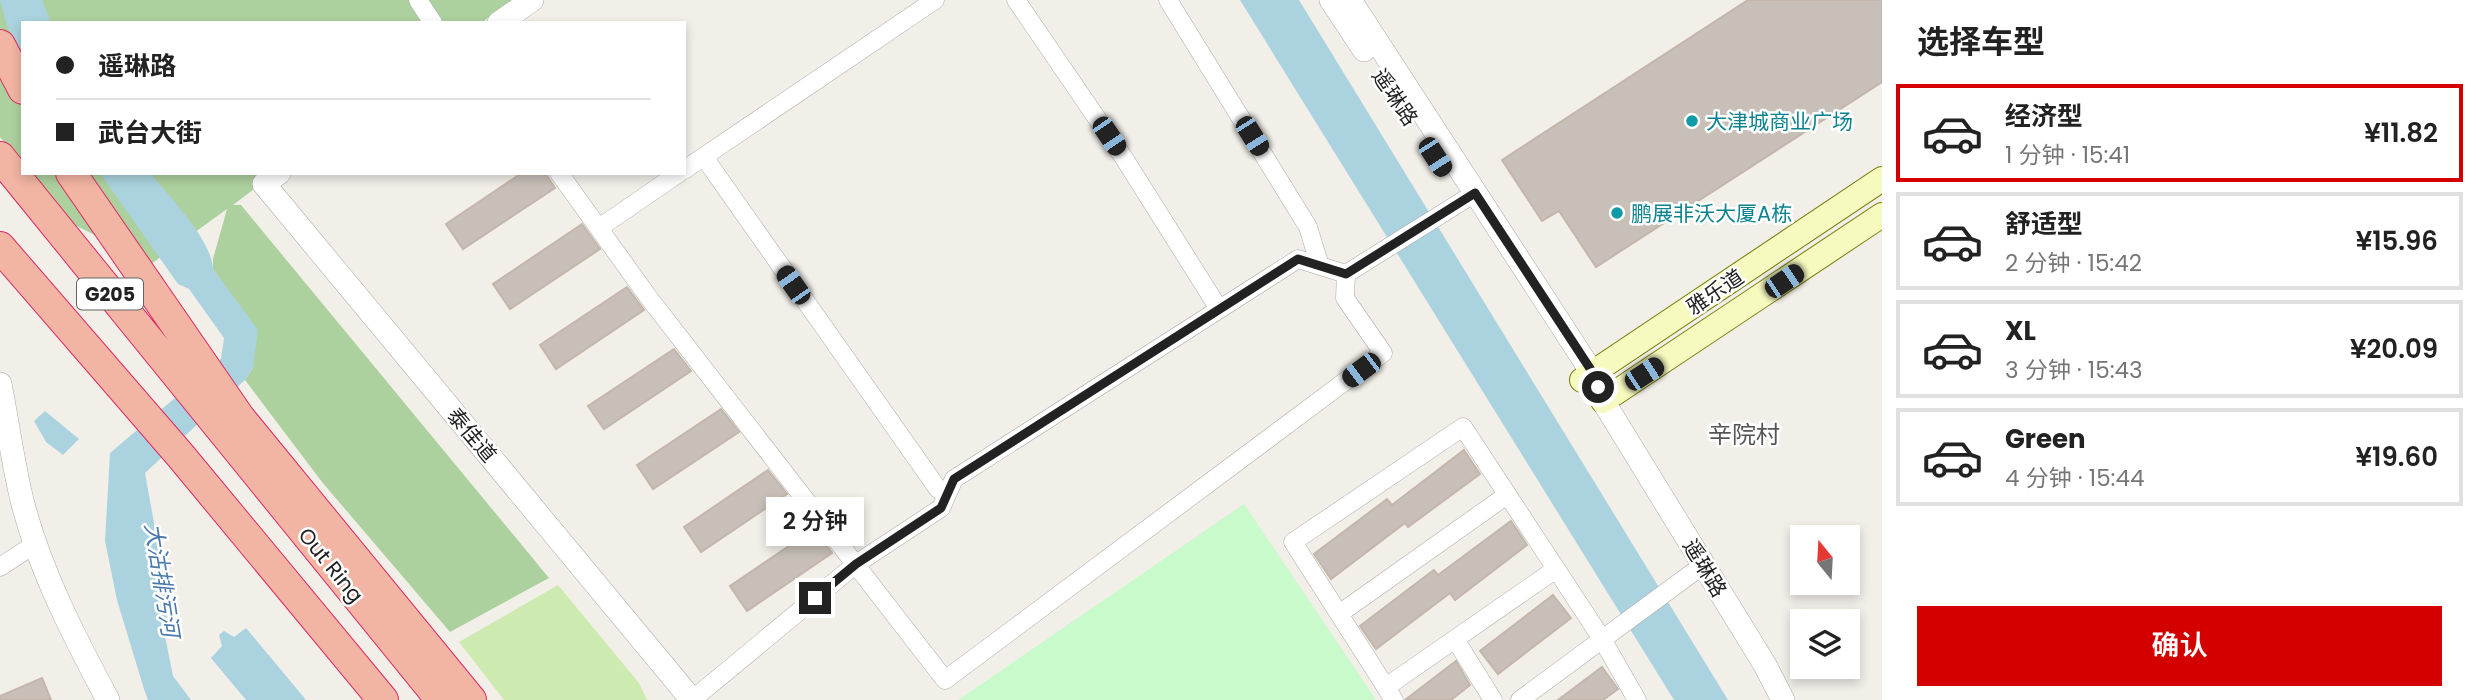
<!DOCTYPE html>
<html lang="zh">
<head>
<meta charset="utf-8">
<style>
  :root { --surface:#fff; --page:#f6f6f6; --text:#222; --muted:#767676; --line:#e0e0e0; --accent:#d40000 }
  body { margin:0; font-family:Poppins,"Noto Sans SC",sans-serif; background:var(--page); color:var(--text); height:100vh; display:flex; flex-direction:column; font-size:26px; white-space:nowrap }
  * { box-sizing:border-box; margin:0 }
  p { font-size:23px; color:var(--muted) }
  .icon { flex:none; width:38px; height:38px; fill:none; stroke:currentColor; stroke-width:2; stroke-linecap:round; stroke-linejoin:round }
  .map { position:relative; flex:1; overflow:hidden }
  .details { display:flex; flex-direction:column; background:var(--surface); width:595px }
  .details>* { flex:none }
  .banner { position:absolute; left:21px; top:21px; width:665px; height:154px; border-radius:0px; box-shadow:0 4px 10px #0003; display:grid; align-content:center; height:154px; padding:0 35px; background:var(--surface) }
  .needle { width:46px; rotate:342deg }
  .buttons { position:absolute; left:1790px; top:525px; display:grid; gap:14px }
  .buttons a { display:grid; place-items:center; width:70px; height:70px; border-radius:0px; background:var(--surface); box-shadow:0 4px 10px #0003; font-size:35px }
  .end { position:absolute; width:32px; height:32px; margin:-16px; border:9px solid #222; background:#fff; box-shadow:0 0 0 4px #fff }
  .from { border-radius:50% }
  .bubble { position:absolute; height:49px; border-radius:0px; background:var(--surface); box-shadow:0 4px 10px #0003; font-size:23px; font-weight:600; line-height:49px; text-align:center }
  .car { position:absolute; width:21px; height:42px; margin:-21px -10px; border-radius:9px; box-shadow:0 0 5px 2px #0007; background:linear-gradient(#222 24%,#8ab4d8 0 40%,#222 0 76%,#8ab4d8 0 86%,#222 0) }
  .banner b { display:flex; align-items:center; gap:24px; height:66px; font-size:26px }
  .banner b+b { border-top:2px solid var(--line) }
  .banner i { width:18px; height:18px; background:var(--text) }
  ul { padding:0; list-style:none }
  li { display:flex; align-items:center; gap:21px; height:98px; margin:0 14px 10px; padding:0 21px; border:4px solid var(--line); border-radius:0px }
  li div { flex:1 }
  li b { display:block; font-size:26px }
  li em { font-style:normal; font-weight:600 }
  li.on { border-color:var(--accent) }
  li>.icon { width:63px; height:63px; stroke-width:1.5 }
  h2 { padding:0 35px; font-size:32px; line-height:84px }
  .action { display:flex; gap:14px; margin-top:auto; padding:14px 35px }
  .action a { flex:1; height:80px; border-radius:0px; background:var(--accent); color:#fff; font-size:28px; font-weight:600; line-height:80px; text-align:center }
  main { display:flex; flex:1; min-height:0 }
  .map>svg:first-child { display:block }
</style>
</head>
<body>
<main>
<div class="map">
<svg width="1882" height="700" viewBox="0 0 1882 700">
  <rect width="100%" height="100%" fill="#f2efe9"/>
  <path fill="#cdebb0" d="M 558,585 L 639,683 L 647,700 L 504,700 L 459,642 Z"/>
  <path fill="#add19e" d="M 0,0 L 512,0 L 481,23 L 23,23 L 23,164 L 0,137 Z
    M 31,173 L 275,173 L 233,205 L 241,205 L 549,578 L 450,632 L 322,482 L 245,380 L 253,368 L 233,298 L 213,269 L 213,259 L 227,209 L 151,264 L 75,225 Z"/>
  <path fill="#c8facc" d="M 1244,504 L 1376,700 L 958,700 Z"/>
  <path fill="#aad3df" d="M 0,0 L 42,0 L 51,23 L 23,23 L 23,54 L 7,26 Z
    M 1240,0 L 1299,0 L 1728,700 L 1674,700 Z
    M 100,173 L 150,173 C 169,196 212,240 213,269 L 258,330 L 253,368 L 245,380 L 145,473 L 165,584 L 168,610 L 164,631 L 173,676 L 191,700 L 148,700 L 144,689 L 117,600 L 105,541 L 110,453 L 221,359 L 224,338 L 189,289 L 178,284 Z
    M 45,411 L 79,439 L 63,455 L 46,442 L 34,421 Z
    M 246,628 L 306,700 L 246,700 L 211,658 L 222,646 L 219,635 L 224,631 L 234,637 Z"/>
  <path fill="#c7bfb8" stroke="#c4b6ab" stroke-width="2" d="M 1748,0 L 1882,0 L 1882,82 L 1596,267 L 1559,211 L 1542,221 L 1502,160 Z
    M 522,173 L 545,173 L 555,188 L 463,249 L 446,224 Z
    M 582,224 L 600,249 L 510,309 L 493,284 Z
    M 627,287 L 644,310 L 556,369 L 540,345 Z
    M 674,349 L 691,371 L 604,429 L 588,406 Z
    M 721,409 L 739,432 L 653,489 L 637,465 Z
    M 1464,450 L 1480,474 L 1408,527 L 1405,523 L 1331,579 L 1314,554 L 1387,499 L 1392,505 Z
    M 768,470 L 787,494 L 701,552 L 684,527 Z
    M 1511,521 L 1527,545 L 1455,600 L 1450,593 L 1376,649 L 1360,626 L 1434,570 L 1438,575 Z
    M 814,529 L 832,553 L 747,611 L 730,586 Z
    M 1553,595 L 1571,618 L 1498,674 L 1480,651 Z
    M 1456,661 L 1470,685 L 1451,700 L 1405,700 Z
    M 1602,667 L 1618,689 L 1603,700 L 1558,700 Z
    M 42,678 L 51,700 L 0,700 L 0,696 Z"/>
  <g fill="none" stroke-linecap="round" stroke-linejoin="round">
    <g stroke="#a9a9a9" stroke-width="19">
      <path id="minor" d="M 418,0 L 433,23
        M 1016,0 L 1124,158 L 1219,309
        M 1168,0 L 1308,227 L 1320,266
        M 704,157 L 938,489 L 947,493
        M 684,170 L 935,0
        M 559,173 L 649,298 L 945,680 L 1383,353 L 1345,298 L 1346,274
        M 599,228 L 679,173
        M 0,567 L 35,544
        M 1339,614 L 1507,495
        M 1455,639 L 1493,700
        M 1386,687 L 1556,569
        M 692,700 L 856,564 L 941,508 L 954,479 L 1298,259 L 1346,274 L 1475,193
        M 1394,700 L 1293,542 L 1463,427 L 1602,639 L 1637,700
        M 1520,700 L 1703,565"/>
    </g>
    <g stroke="#a9a9a9" stroke-width="24">
      <path id="tertiary" d="M 1331,0 L 1364,50
        M 1350,0 L 1593,374 L 1603,401 L 1765,665 L 1783,700
        M 499,23 L 532,0
        M 279,173 L 264,184 L 692,700
        M 0,384 C 8,424 13,465 23,504 C 41,573 75,638 108,700"/>
    </g>
    <g stroke="#707d05" stroke-width="26">
      <path id="secondary" d="M 1582,380 L 1882,179
        M 1603,401 L 1882,215"/>
    </g>
    <g stroke="#dc2a67" stroke-width="32">
      <path id="trunk" d="M 0,45 L 23,89
        M 0,157 L 441,700
        M 71,173 L 240,418 L 471,700
        M 0,247 L 180,455 L 383,700"/>
    </g>
    <use href="#minor" stroke="#fff" stroke-width="18"/>
    <use href="#tertiary" stroke="#fff" stroke-width="23"/>
    <use href="#secondary" stroke="#f7fabf" stroke-width="24"/>
    <use href="#trunk" stroke="#f2b4a3" stroke-width="30"/>
  </g>
  <g fill="none" stroke-linecap="round" stroke-linejoin="round">
    <path stroke="#222" stroke-width="9" d="M 815,598 L 856,564 L 941,508 L 954,479 L 1298,259 L 1346,274 L 1475,193 L 1593,373 L 1598,387"/>
  </g>
  <g fill="#0f9aa8" stroke="#fff" stroke-width="2.5">
    <circle cx="1692" cy="121" r="7"/>
    <circle cx="1617" cy="213" r="7"/>
  </g>
  <g text-anchor="middle" dominant-baseline="central" stroke-width="5" stroke-linejoin="round" paint-order="stroke">
    <rect fill="#fff" stroke="#646464" stroke-width="2" x="77" y="278.5" width="66" height="31" rx="5"/>
    <g font-size="19" font-weight="bold" fill="#222">
      <text x="110" y="294">G205</text>
    </g>
    <g font-size="21" fill="#222" stroke="#fff">
      <text transform="translate(1395 97) rotate(56)">遥琳路</text>
      <text transform="translate(1715 292) rotate(-34)">雅乐道</text>
      <text transform="translate(472 435) rotate(50)">泰佳道</text>
      <text transform="translate(331 565) rotate(51)">Out Ring</text>
      <text transform="translate(1705 568) rotate(59)">遥琳路</text>
    </g>
    <g font-size="21" fill="#0d838f" stroke="#fff" text-anchor="start">
      <text x="1706" y="121">大津城商业广场</text>
      <text x="1631" y="213">鹏展非沃大厦A栋</text>
    </g>
    <g font-size="23" font-style="italic" fill="#4a7aab" stroke="#fff">
      <text transform="translate(162 580) rotate(81)">大沽排污河</text>
    </g>
    <g font-size="24" fill="#555" stroke="#fff">
      <text x="1744" y="434">辛院村</text>
    </g>
  </g>
</svg>
<div class="buttons">
<a><svg class="needle" viewBox="-14 -14 28 28"><path d="M0-13l5 13h-10z" fill="#e53935"/><path d="M0 13l5-13h-10z" fill="#767676"/></svg></a>
<a><svg class="icon" aria-label="layers" viewBox="0 0 24 24"><path d="M12 4l9 5-9 5-9-5zM3 14l9 5 9-5"/></svg></a>
</div>
<i class="end from" style="left:1598px;top:387px"></i>
<i class="end" style="left:815px;top:598px"></i>
<div class="bubble" style="left:766px;top:497px;width:98px">2 分钟</div>
<i class="car" style="left:1109px;top:136px;rotate:146deg"></i>
<i class="car" style="left:1252px;top:136px;rotate:148deg"></i>
<i class="car" style="left:1435px;top:157px;rotate:147deg"></i>
<i class="car" style="left:1784px;top:281px;rotate:56deg"></i>
<i class="car" style="left:793px;top:285px;rotate:325deg"></i>
<i class="car" style="left:1361px;top:370px;rotate:233deg"></i>
<i class="car" style="left:1644px;top:374px;rotate:57deg"></i>
<div class="banner">
<b><i class="from"></i>遥琳路</b>
<b><i></i>武台大街</b>
</div>
</div>
<section class="details">
<h2>选择车型</h2>
<ul>
<li class="on"><svg class="icon" aria-label="car" viewBox="0 0 24 24"><path d="M5 17H2v-5l4-1 3-4h7l3 4 3 1v5h-3M9 17h6M6 11h13"/><circle cx="7" cy="17" r="2"/><circle cx="17" cy="17" r="2"/></svg><div><b>经济型</b><p>1 分钟 · 15:41</p></div><em>¥11.82</em></li>
<li><svg class="icon" aria-label="car" viewBox="0 0 24 24"><path d="M5 17H2v-5l4-1 3-4h7l3 4 3 1v5h-3M9 17h6M6 11h13"/><circle cx="7" cy="17" r="2"/><circle cx="17" cy="17" r="2"/></svg><div><b>舒适型</b><p>2 分钟 · 15:42</p></div><em>¥15.96</em></li>
<li><svg class="icon" aria-label="car" viewBox="0 0 24 24"><path d="M5 17H2v-5l4-1 3-4h7l3 4 3 1v5h-3M9 17h6M6 11h13"/><circle cx="7" cy="17" r="2"/><circle cx="17" cy="17" r="2"/></svg><div><b>XL</b><p>3 分钟 · 15:43</p></div><em>¥20.09</em></li>
<li><svg class="icon" aria-label="car" viewBox="0 0 24 24"><path d="M5 17H2v-5l4-1 3-4h7l3 4 3 1v5h-3M9 17h6M6 11h13"/><circle cx="7" cy="17" r="2"/><circle cx="17" cy="17" r="2"/></svg><div><b>Green</b><p>4 分钟 · 15:44</p></div><em>¥19.60</em></li>
</ul>
<div class="action"><a>确认</a></div>
</section>
</main>
</body>
</html>
